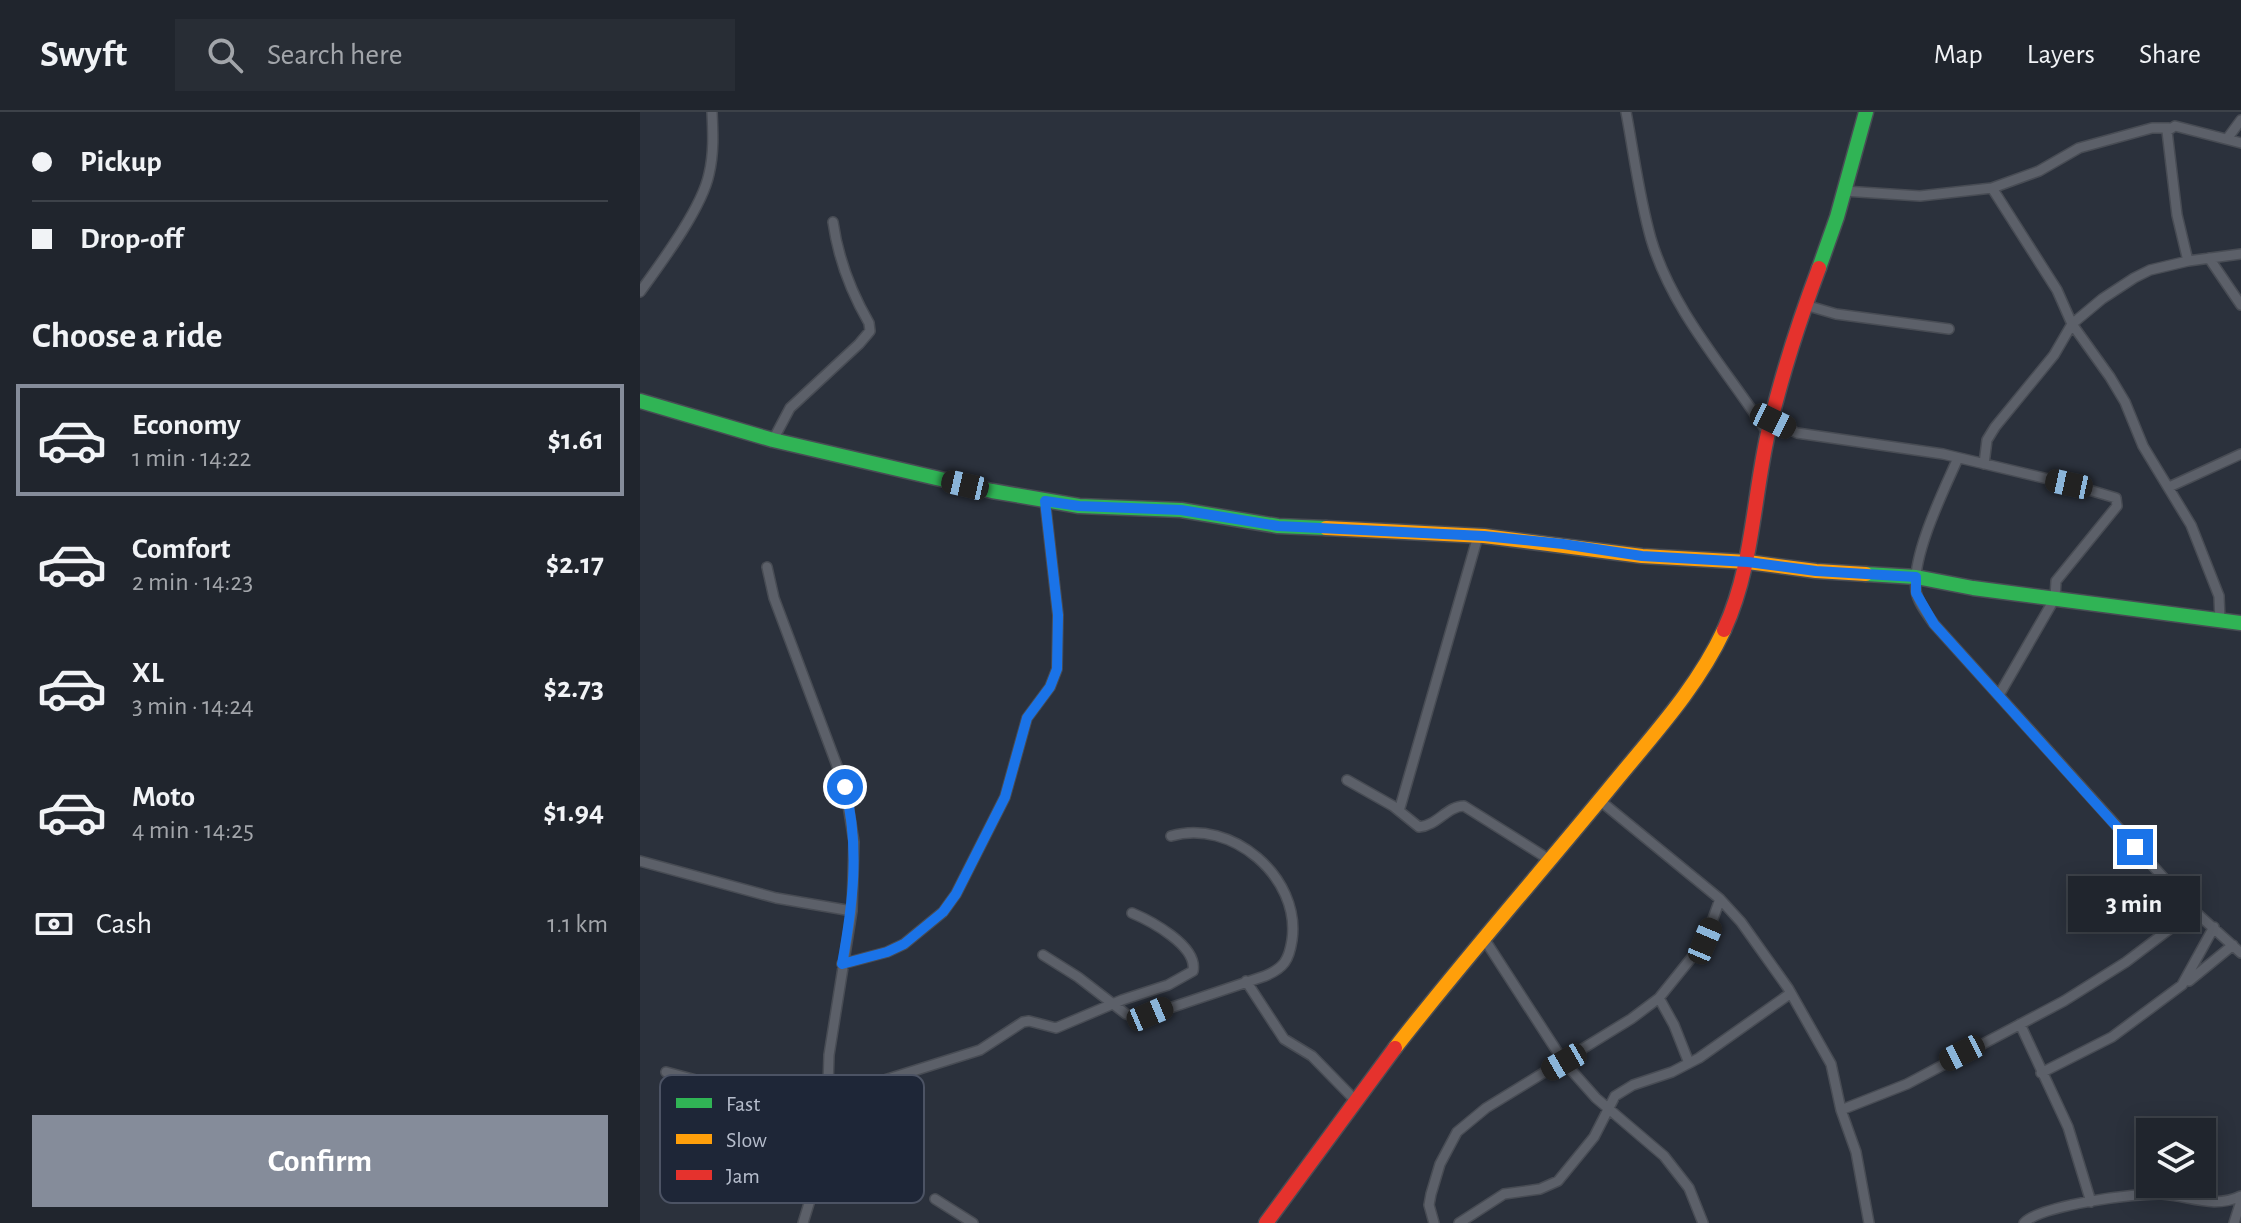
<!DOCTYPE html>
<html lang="en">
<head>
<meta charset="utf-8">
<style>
  :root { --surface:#20252d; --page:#282d35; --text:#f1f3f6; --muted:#a2a5aa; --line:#3d4249; --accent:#858c9a }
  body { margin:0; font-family:"Alegreya Sans",sans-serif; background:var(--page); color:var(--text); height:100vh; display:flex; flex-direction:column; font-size:30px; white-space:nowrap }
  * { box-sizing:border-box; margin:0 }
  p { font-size:26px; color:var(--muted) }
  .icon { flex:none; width:44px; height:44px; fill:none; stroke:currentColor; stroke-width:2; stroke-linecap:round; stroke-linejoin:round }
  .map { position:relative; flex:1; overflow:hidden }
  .side { display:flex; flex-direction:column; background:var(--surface); width:640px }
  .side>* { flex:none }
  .top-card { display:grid; align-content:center; height:176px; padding:0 32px; background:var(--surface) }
  .buttons { position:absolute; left:1496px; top:1006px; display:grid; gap:16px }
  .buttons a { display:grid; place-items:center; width:80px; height:80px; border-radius:0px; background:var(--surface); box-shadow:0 4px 20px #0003,0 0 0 2px var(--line); font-size:40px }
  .end { position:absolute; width:36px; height:36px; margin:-18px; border:10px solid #1a73e8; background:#fff; box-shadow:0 0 0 4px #fff }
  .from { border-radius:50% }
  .bubble { position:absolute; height:56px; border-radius:0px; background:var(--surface); box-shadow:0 4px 20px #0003,0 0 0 2px var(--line); font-size:26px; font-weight:700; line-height:56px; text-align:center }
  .car { position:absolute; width:24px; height:48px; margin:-24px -12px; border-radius:10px; box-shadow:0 0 6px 2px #0007; background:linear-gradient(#222 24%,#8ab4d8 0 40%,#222 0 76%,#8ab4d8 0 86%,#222 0) }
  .top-card b { display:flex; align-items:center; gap:28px; height:76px; font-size:30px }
  .top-card b+b { border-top:2px solid var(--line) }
  .top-card i { width:20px; height:20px; background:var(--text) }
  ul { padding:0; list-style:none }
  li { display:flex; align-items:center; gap:24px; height:112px; margin:0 16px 12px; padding:0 16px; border:4px solid transparent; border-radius:0px }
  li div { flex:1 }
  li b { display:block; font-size:30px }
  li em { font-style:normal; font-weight:700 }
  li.current { border-color:var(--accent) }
  li>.icon { width:72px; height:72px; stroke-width:1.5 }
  h2 { padding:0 32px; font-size:36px; line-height:96px }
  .pay { display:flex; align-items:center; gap:20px; height:88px; padding:0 32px; font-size:30px }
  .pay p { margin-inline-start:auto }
  .cta { display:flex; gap:16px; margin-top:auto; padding:16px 32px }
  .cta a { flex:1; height:92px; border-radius:0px; background:var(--accent); color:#fff; font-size:32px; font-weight:700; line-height:92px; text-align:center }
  header { display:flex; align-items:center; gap:48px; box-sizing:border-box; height:112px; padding:0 40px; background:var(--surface); border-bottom:2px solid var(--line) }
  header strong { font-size:38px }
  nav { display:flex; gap:44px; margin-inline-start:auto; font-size:28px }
  .search { width:560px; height:72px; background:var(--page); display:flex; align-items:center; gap:20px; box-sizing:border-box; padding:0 28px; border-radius:0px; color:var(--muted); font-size:30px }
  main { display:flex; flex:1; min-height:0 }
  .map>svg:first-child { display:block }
</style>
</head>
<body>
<header>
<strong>Swyft</strong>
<div class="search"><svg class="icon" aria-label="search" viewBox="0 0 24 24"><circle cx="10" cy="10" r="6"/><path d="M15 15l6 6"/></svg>Search here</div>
<nav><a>Map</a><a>Layers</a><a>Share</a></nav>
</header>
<main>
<section class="side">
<div class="top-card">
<b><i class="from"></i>Pickup</b>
<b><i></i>Drop-off</b>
</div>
<h2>Choose a ride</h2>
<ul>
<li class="current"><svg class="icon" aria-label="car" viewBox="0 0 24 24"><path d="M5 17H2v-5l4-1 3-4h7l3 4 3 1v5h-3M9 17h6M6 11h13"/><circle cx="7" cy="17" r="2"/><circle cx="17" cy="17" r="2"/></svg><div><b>Economy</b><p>1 min · 14:22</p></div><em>$1.61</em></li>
<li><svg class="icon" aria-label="car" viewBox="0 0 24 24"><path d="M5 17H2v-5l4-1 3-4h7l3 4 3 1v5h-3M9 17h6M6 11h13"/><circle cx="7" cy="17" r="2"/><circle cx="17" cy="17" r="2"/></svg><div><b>Comfort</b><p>2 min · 14:23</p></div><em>$2.17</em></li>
<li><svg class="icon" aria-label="car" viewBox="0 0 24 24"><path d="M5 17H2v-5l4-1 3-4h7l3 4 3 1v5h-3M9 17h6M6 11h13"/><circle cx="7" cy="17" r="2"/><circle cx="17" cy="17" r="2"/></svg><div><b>XL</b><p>3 min · 14:24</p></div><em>$2.73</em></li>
<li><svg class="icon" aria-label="car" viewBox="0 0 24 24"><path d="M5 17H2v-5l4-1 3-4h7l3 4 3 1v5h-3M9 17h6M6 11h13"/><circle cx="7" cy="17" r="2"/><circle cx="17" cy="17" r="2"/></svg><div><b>Moto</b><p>4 min · 14:25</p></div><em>$1.94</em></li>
</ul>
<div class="pay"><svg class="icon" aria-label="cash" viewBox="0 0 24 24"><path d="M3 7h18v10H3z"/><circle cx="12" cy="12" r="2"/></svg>Cash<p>1.1 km</p></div>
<div class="cta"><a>Confirm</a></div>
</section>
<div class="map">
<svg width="1601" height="1111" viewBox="0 0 1601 1111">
  <rect width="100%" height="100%" fill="#2b313c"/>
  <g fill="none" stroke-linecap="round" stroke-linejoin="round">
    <g stroke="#484c54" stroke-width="12">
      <path id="street" d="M 986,0 C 994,42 999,85 1011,127 C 1033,201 1088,259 1128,322
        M 1587,27 L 1601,8
        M 1352,76 L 1417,178 L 1432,212 L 1470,265 L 1485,290 L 1503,334 L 1551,413 L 1579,484 L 1580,509
        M 1204,79 L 1280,84 L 1352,76 L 1399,59 L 1439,36 L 1512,16 L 1529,16
        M 1569,146 L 1601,193
        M 1548,149 L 1537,103 L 1527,19 L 1535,14 L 1601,31
        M 0,180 C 21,151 62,96 69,62 C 74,41 73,21 72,0
        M 1165,193 L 1196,202 L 1309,217
        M 1133,309 L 1157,321 L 1303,342 L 1429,372 L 1476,386 L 1477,394 L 1416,469 L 1415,486 L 1359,583
        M 133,328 L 150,296 L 219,232 L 230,219 L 229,211 C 211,180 198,145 193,110
        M 1318,346 C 1304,378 1271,444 1276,479 C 1278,491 1287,502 1294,512 L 1551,796 L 1601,841
        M 1344,352 L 1347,328 L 1355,315 L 1414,243 L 1432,212 L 1462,187 L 1494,166 L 1510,158 L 1548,149 L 1601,142
        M 1529,375 L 1601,342
        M 127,455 L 134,486 L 205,675 L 214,730 L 212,799 L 189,943 L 186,1036 L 163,1111
        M 707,668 L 753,694 L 779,715 C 797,714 807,694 824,694 L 910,748
        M 958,687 L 1080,787 L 1101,810 L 1148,876 L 1191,952 L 1201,998 L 1216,1040 L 1229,1111
        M 759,699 L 838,424
        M 0,749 L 136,786 L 212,799
        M 843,825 L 924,950 L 956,986 L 1024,1044 L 1049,1076 L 1063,1111
        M 403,843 L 438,865 L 486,902 L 500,906 L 625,864 C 644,856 649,848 652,828 C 661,765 591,706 531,724
        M 202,852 L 247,840 L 264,832 L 303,800 L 316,782 L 365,685 L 387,606 L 410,575 L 417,557 L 418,503 L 405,389
        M 606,869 L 644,927 L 672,944 L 716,989
        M 1549,869 L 1593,833
        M 1019,886 L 1034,913 L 1049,951
        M 1380,912 L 1428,1015 L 1451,1090
        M 26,960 L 97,979 L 123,983 L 152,986 L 174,984 L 216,977 L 340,938 L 383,910 L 389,909 L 416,916 L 482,888 L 528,873 L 553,859 C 558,834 511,809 492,801
        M 1401,961 L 1472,925 L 1542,873 L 1574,815
        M 1201,998 L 1267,972 L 1424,889 L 1486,850 L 1535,813 L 1551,796
        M 295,1087 L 333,1111
        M 794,1111 L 789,1093 L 791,1082 L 800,1052 L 817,1020 L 846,996 L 991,907 L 1019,886 L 1065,829 L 1080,787
        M 819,1111 L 864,1082 L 900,1077 L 918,1069 L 954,1025 L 975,984 L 993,973 L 1032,960 L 1059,946 L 1151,881
        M 1384,1111 C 1401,1093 1496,1081 1522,1082 C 1550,1084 1574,1097 1601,1084
        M 1594,1111 L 1601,1089"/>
    </g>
    <g stroke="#484c54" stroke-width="17">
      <path id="fast" d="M 1179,156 L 1197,105 L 1226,0
        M 0,289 L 133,328 L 352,379 L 439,394 L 541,398 L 638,414 L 686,416
        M 1226,462 L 1276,465 L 1333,476 L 1601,511"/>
    </g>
    <g stroke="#484c54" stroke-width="17">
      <path id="slow" d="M 686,416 L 844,424 L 1002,444 L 1108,450 L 1176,459 L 1226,462
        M 755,936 C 825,846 901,760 973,672 C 1013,623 1057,576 1084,518"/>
    </g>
    <g stroke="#484c54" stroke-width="17">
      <path id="jam" d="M 1084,518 C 1113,455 1113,387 1128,321 C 1141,265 1159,209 1179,156
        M 626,1111 L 755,936"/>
    </g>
    <use href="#street" stroke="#5c6069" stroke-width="9"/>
    <use href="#fast" stroke="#30b455" stroke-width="14"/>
    <use href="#slow" stroke="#ff9f0a" stroke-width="14"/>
    <use href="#jam" stroke="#e5322d" stroke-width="14"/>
  </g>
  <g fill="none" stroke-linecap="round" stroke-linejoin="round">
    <path stroke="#1a73e8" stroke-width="10" d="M 205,675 C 220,735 213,792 202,852 L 247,840 L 264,832 L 303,800 L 316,782 L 365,685 L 387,606 L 410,575 L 417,557 L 418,503 L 405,389 L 439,394 L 541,398 L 638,414 L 844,424 L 923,432 L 1002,444 L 1108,450 L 1176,459 L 1276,465 L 1276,481 L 1294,512 L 1495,735"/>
  </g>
  <rect x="20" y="963" width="264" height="128" rx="12" fill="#1e2637" stroke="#4c5364" stroke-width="2"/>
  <rect x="36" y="986" width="36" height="10" fill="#30b455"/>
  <rect x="36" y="1022" width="36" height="10" fill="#ff9f0a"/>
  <rect x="36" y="1058" width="36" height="10" fill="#e5322d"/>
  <g font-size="22" fill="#b6bdcc">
    <text x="86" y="999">Fast</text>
    <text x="86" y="1035">Slow</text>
    <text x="86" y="1071">Jam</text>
  </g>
</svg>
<div class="buttons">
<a><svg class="icon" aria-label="layers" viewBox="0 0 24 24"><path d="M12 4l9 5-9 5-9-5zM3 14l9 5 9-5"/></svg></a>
</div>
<i class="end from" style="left:205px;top:675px"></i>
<i class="end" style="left:1495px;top:735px"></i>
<div class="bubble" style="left:1428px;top:764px;width:132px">3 min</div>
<i class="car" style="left:1133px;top:309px;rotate:116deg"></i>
<i class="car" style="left:1429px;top:372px;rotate:282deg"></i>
<i class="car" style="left:325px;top:373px;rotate:283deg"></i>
<i class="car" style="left:1065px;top:829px;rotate:23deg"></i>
<i class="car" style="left:510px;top:902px;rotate:67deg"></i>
<i class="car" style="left:1322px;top:941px;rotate:243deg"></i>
<i class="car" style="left:924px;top:950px;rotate:240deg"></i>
</div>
</main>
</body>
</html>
